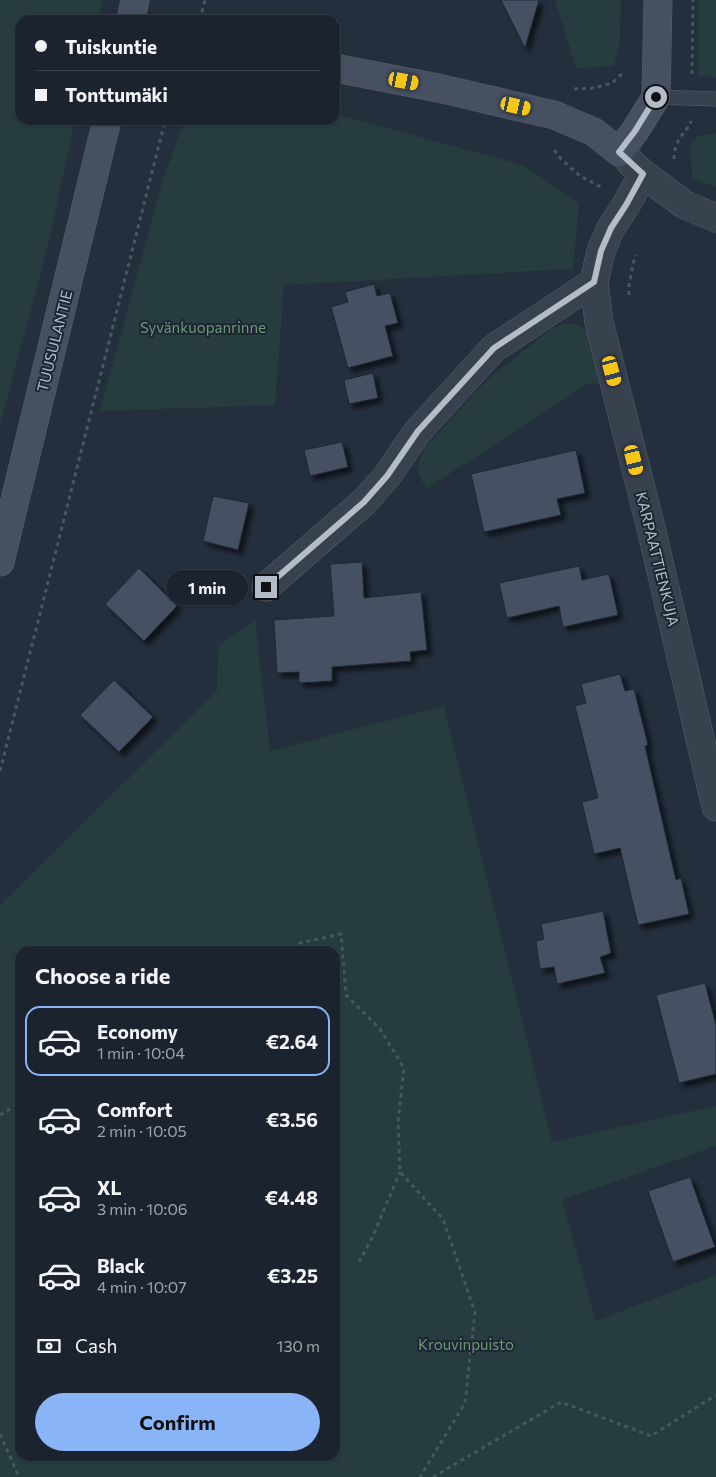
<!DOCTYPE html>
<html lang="en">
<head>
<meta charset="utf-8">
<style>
  :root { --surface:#1b232e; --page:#242b36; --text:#f1f3f6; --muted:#a0a4aa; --line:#39404a; --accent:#8ab4f8 }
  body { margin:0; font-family:Commissioner,sans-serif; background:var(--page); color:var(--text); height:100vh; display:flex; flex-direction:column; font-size:19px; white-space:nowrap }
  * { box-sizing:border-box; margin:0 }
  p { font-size:16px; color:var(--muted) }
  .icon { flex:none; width:28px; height:28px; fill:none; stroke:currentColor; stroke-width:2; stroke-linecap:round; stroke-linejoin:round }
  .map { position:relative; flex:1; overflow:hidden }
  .panel { position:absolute; left:15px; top:946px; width:325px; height:515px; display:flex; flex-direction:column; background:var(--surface); border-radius:15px; box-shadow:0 1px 4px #0004,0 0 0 1px var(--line) }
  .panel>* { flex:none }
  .banner { position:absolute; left:15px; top:15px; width:325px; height:110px; border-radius:15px; box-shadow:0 1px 4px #0004,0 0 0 1px var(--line); display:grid; align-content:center; height:110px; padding:0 20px; background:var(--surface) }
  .end { position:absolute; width:22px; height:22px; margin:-11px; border:6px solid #b4bcc9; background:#111; box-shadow:0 0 0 2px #111 }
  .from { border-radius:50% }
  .bubble { position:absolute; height:35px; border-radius:18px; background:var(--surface); box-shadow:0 1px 4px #0004,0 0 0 1px var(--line); font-size:16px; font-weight:700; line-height:35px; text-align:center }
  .car { position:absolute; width:15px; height:30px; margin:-15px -8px; border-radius:6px; box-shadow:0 0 4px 1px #0007; background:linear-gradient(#f5c518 24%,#345 0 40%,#f5c518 0 76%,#345 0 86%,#f5c518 0) }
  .banner b { display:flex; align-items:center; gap:18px; height:48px; font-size:19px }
  .banner b+b { border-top:1px solid var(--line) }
  .banner i { width:12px; height:12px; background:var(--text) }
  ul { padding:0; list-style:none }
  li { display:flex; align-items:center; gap:15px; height:70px; margin:0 10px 8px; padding:0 10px; border:2px solid transparent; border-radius:15px }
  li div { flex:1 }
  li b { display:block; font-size:19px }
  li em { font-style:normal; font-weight:700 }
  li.on { border-color:var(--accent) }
  li>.icon { width:45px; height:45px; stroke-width:1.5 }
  h2 { padding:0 20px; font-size:22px; line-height:60px }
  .pay { display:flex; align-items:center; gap:12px; height:55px; padding:0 20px; font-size:19px }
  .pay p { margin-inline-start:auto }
  .primary-button { display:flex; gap:10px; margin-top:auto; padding:10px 20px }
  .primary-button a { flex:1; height:58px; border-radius:30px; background:var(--accent); color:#111; font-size:20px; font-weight:700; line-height:58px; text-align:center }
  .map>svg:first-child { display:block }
</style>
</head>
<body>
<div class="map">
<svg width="716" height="1477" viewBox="0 0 716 1477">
  <defs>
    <filter id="shadow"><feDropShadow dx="4.5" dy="4.5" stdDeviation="2.5" flood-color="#0009"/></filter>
  </defs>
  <rect width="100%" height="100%" fill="#242f3e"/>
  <path fill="#263c3f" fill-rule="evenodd" d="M 0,0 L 102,0 L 98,20 L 20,20 L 20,120 L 75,120 L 48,246 L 0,425 Z
    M 555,0 L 621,0 L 620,41 L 614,66 L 576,68 Z
    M 698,0 L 716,0 L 716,77 L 698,76 Z
    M 335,114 L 523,165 L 579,203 L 573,269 L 284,285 L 275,405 L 100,411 L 164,176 L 185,120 L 335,120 Z
    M 716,133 L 716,187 L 692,178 L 690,143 L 699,136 Z
    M 562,324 L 574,324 L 585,329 L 592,344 L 600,384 L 589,383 L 426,489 L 419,474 L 418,463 L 428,444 L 488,379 L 551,329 Z
    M 255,620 L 270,751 L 444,706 L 552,1142 L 716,1106 L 716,1146 L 562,1200 L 596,1321 L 716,1275 L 716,1477 L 0,1477 L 0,908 L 1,904 L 217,691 L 218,646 ZM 20,951 L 335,951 L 335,1456 L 20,1456 Z"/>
  <path fill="#455162" stroke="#1f2835" filter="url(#shadow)" d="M 501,0 L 539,0 L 525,48 Z
    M 374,284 L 377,296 L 390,293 L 398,323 L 385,326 L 393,356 L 348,368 L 331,307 L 348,302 L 345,292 Z
    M 373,373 L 378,398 L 349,404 L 344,380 Z
    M 342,442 L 348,467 L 310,476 L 304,450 Z
    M 576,450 L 585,493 L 557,499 L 561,515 L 484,532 L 471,474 Z
    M 213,496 L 249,503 L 238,550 L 203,541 Z
    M 362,562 L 364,598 L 421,592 L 427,650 L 410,652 L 411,661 L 332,667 L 332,681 L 299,683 L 299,672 L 277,673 L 274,620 L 334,616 L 330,564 Z
    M 579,566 L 582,580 L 609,574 L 618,615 L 563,627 L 559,606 L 507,618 L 499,583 Z
    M 139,568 L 177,606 L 144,641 L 105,604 Z
    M 620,674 L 625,691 L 634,689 L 648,745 L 645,746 L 676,880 L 681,878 L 689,914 L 638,925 L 620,848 L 594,854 L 582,802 L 598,798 L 575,706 L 586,703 L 581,684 Z
    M 114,680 L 153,717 L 119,752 L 80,715 Z
    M 603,911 L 611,953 L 600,957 L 605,973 L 557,984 L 554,967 L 540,969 L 536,941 L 544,939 L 541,924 Z
    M 705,983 L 716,1025 L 716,1074 L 679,1083 L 656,995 Z
    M 690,1177 L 715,1247 L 673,1262 L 648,1191 Z"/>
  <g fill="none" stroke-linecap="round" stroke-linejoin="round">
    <g stroke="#565f6c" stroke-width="15">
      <path id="lane" d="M 656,97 L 716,99"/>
    </g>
    <g stroke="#565f6c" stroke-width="29">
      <path id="street" d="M 630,162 L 643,174 L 685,205 L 716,218
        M 643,174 L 626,205 L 611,228 L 601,251 L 594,282 L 599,322 L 652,532 L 716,807
        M 266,587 L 364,502 L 387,476 L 418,431 L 494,348 L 594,282"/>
    </g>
    <g stroke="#565f6c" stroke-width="29">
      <path id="secondary" d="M 131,20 L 135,0
        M 335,68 L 438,88 L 554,115 L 594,132 L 619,152 L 635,131 L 656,97 L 658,0
        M 0,562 L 107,120"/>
    </g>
    <path stroke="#44595c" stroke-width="3" stroke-dasharray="4 4" stroke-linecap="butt" d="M 200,20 L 205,0
      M 692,74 L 693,0
      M 574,89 L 594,88 L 612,83 L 625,71
      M 554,150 L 561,159 L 580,176 L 601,187
      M 674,159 C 674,145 681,135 690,125 L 691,121
      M 629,295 L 629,285 L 635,255
      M 0,771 L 163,129 L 167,120
      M 295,951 L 300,943 L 341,934 L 346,995 L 380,1029 L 404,1068 L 398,1122 L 400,1172 L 443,1219 L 475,1312 L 465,1403 L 420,1477
      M 0,1115 L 20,1103
      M 359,1262 L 372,1238 L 400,1172
      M 0,1434 L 19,1477
      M 433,1477 L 561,1402 L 651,1436 L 716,1395"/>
    <use href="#lane" stroke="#38414e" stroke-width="14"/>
    <use href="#street" stroke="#38414e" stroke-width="28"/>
    <use href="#secondary" stroke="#465061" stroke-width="28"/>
  </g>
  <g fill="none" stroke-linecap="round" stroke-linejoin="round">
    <path stroke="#b4bcc9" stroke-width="6" d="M 266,587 L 364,502 L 387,476 L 418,431 L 494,348 L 594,282 L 601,251 L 611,228 L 626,205 L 643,174 L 619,152 L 635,131 L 656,97"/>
  </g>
  <g text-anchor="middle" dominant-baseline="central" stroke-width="4" stroke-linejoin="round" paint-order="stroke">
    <g font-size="15" fill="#6b9a76" stroke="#1d2633">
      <text x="203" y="327">Syvänkuopanrinne</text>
      <text x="466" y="1344">Krouvinpuisto</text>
    </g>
    <g font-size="15" fill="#b4bcc9" stroke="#1d2633">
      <text transform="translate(54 341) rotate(-76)">TUUSULANTIE</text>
      <text transform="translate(658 559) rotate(76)">KARPAATTIENKUJA</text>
    </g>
  </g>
</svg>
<i class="end from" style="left:656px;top:97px"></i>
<i class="end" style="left:266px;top:587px"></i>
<div class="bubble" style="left:166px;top:570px;width:82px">1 min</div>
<i class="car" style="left:404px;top:81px;rotate:101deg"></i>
<i class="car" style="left:516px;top:106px;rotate:103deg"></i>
<i class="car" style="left:612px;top:371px;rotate:165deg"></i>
<i class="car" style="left:634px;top:460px;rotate:166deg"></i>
<div class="banner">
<b><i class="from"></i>Tuiskuntie</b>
<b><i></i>Tonttumäki</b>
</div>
<section class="panel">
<h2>Choose a ride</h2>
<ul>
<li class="on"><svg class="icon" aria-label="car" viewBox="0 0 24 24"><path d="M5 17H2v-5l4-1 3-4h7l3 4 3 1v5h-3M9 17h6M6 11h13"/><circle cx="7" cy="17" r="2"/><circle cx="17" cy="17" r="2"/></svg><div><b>Economy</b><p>1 min · 10:04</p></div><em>€2.64</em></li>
<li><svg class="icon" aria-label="car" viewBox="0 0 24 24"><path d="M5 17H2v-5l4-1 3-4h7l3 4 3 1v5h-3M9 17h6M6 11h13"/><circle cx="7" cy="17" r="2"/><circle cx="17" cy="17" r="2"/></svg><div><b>Comfort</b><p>2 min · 10:05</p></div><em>€3.56</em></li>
<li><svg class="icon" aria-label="car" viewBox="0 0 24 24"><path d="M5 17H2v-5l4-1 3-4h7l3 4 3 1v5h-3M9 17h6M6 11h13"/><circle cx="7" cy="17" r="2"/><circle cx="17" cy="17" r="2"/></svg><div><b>XL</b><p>3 min · 10:06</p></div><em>€4.48</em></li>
<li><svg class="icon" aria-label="car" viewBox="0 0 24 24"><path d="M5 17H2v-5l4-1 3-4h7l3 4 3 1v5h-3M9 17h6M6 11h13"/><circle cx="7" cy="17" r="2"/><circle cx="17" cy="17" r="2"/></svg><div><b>Black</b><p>4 min · 10:07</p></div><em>€3.25</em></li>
</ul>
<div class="pay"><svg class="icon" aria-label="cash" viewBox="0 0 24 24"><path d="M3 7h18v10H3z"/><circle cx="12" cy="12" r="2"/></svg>Cash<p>130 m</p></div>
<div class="primary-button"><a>Confirm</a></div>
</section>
</div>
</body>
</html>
